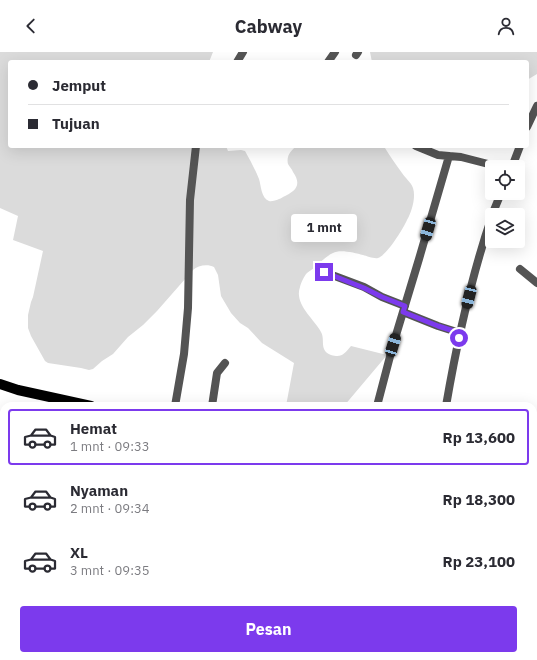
<!DOCTYPE html>
<html lang="id">
<head>
<meta charset="utf-8">
<style>
  :root { --surface:#fff; --page:#f7f7f7; --text:#2b2b33; --muted:#7c7c81; --line:#e1e1e2; --accent:#7c3aed }
  body { margin:0; font-family:"IBM Plex Sans",sans-serif; background:var(--page); color:var(--text); height:100vh; display:flex; flex-direction:column; font-size:15px; white-space:nowrap }
  * { box-sizing:border-box; margin:0 }
  p { font-size:13px; color:var(--muted) }
  .icon { flex:none; width:22px; height:22px; fill:none; stroke:currentColor; stroke-width:2; stroke-linecap:round; stroke-linejoin:round }
  .map { position:relative; flex:1; overflow:hidden }
  .sheet { position:absolute; left:0px; top:350px; width:537px; height:258px; display:flex; flex-direction:column; background:var(--surface); border-radius:12px 12px 0 0; box-shadow:0 4px 16px #0002 }
  .sheet>* { flex:none }
  .banner { position:absolute; left:8px; top:8px; width:521px; height:88px; border-radius:4px; box-shadow:0 4px 16px #0002; display:grid; align-content:center; height:88px; padding:0 20px; background:var(--surface) }
  .fabs { position:absolute; left:485px; top:108px; display:grid; gap:8px }
  .fabs a { display:grid; place-items:center; width:40px; height:40px; border-radius:4px; background:var(--surface); box-shadow:0 4px 16px #0002; font-size:20px }
  .end { position:absolute; width:18px; height:18px; margin:-9px; border:5px solid #7c3aed; background:#fff; box-shadow:0 0 0 2px #fff }
  .from { border-radius:50% }
  .bubble { position:absolute; height:28px; border-radius:4px; background:var(--surface); box-shadow:0 4px 16px #0002; font-size:13px; font-weight:700; line-height:28px; text-align:center }
  .car { position:absolute; width:12px; height:24px; margin:-12px -6px; border-radius:5px; box-shadow:0 0 3px 1px #0007; background:linear-gradient(#222 24%,#8ab4d8 0 40%,#222 0 76%,#8ab4d8 0 86%,#222 0) }
  .banner b { display:flex; align-items:center; gap:14px; height:38px; font-size:15px }
  .banner b+b { border-top:1px solid var(--line) }
  .banner i { width:10px; height:10px; background:var(--text) }
  ul { padding:7px 0 0; list-style:none }
  li { display:flex; align-items:center; gap:12px; height:56px; margin:0 8px 6px; padding:0 12px; border:2px solid transparent; border-radius:4px }
  li div { flex:1 }
  li b { display:block; font-size:15px }
  li em { font-style:normal; font-weight:700 }
  li.active { border-color:var(--accent) }
  li>.icon { width:36px; height:36px; stroke-width:1.5 }
  .primary-button { display:flex; gap:8px; margin-top:auto; padding:8px 20px }
  .primary-button a { flex:1; height:46px; border-radius:4px; background:var(--accent); color:#fff; font-size:16px; font-weight:700; line-height:46px; text-align:center }
  header { display:flex; justify-content:space-between; align-items:center; height:52px; padding:0 20px; background:var(--surface); font-size:18px; font-weight:700 }
  .map>svg:first-child { display:block }
</style>
</head>
<body>
<header><svg class="icon" aria-label="back" viewBox="0 0 24 24"><path d="M15 5l-7 7 7 7"/></svg>Cabway<svg class="icon" aria-label="person" viewBox="0 0 24 24"><circle cx="12" cy="8" r="4"/><path d="M4 21q1-7 8-7t8 7"/></svg></header>
<div class="map">
<svg width="537" height="608" viewBox="0 0 537 608">
  <rect width="100%" height="100%" fill="#fff"/>
  <path fill="#dbdbdb" d="M 0,0 L 213,0 L 209,10 L 10,10 L 10,94 L 226,94 L 228,99 L 241,98 L 245,99 C 250,108 255,117 259,127 C 261,133 261,146 269,149 C 273,150 280,147 283,145 C 296,139 302,133 293,120 C 292,117 289,114 288,112 C 286,104 291,98 297,94 L 384,94 L 385,96 C 390,104 396,113 402,121 C 405,126 411,130 413,136 C 416,145 412,159 407,168 C 403,177 387,203 378,206 C 374,207 367,204 363,203 C 355,201 340,197 333,201 C 326,204 320,211 314,216 C 312,218 309,219 307,221 C 304,224 301,231 300,235 C 294,252 313,266 321,280 C 324,285 322,292 324,297 C 325,300 328,302 331,303 C 342,306 344,302 351,294 L 387,303 L 344,354 L 286,354 L 294,311 L 262,291 L 248,276 L 240,271 L 231,261 L 221,244 L 218,223 L 214,215 C 208,212 198,213 193,218 L 157,259 L 143,273 L 128,285 L 113,302 L 102,309 L 93,317 L 89,318 L 81,316 L 48,311 L 45,309 L 31,284 L 28,276 L 28,263 L 31,250 L 33,245 L 43,199 L 13,188 L 18,164 L 0,156 Z
    M 370,0 L 537,0 L 537,22 L 527,28 L 527,10 L 372,10 Z
    M 50,604 L 109,604 L 108,608 L 49,608 Z"/>
  <g fill="none" stroke-linecap="round" stroke-linejoin="round">
    <path stroke="#545454" stroke-width="8" d="M 356,3 L 358,0
      M 237,10 L 243,0
      M 328,10 L 335,0
      M 527,75 L 537,54
      M 416,94 L 438,103 L 449,104
      M 512,115 L 520,94
      M 492,163 L 501,141
      M 520,217 L 537,231
      M 324,220 L 364,235 L 382,245 L 405,254
      M 403,260 L 438,274 L 460,281
      M 175,354 L 184,302 L 188,256 L 190,148 L 196,94
      M 212,354 L 217,321 L 225,311
      M 377,354 L 393,293 L 419,207 L 449,104 L 461,105 L 500,115
      M 446,354 C 457,290 471,225 492,164
      M 533,366 L 537,367
      M 0,480 L 4,480
      M 534,537 L 537,528
      M 443,604 L 457,608
      M 110,608 L 111,604
      M 354,608 L 357,604
      M 418,608 L 419,604"/>
    <path stroke="#000" stroke-width="10" d="M 0,332 L 18,338 L 91,354
      M 533,460 L 537,461"/>
  </g>
  <g fill="none" stroke-linecap="round" stroke-linejoin="round">
    <path stroke="#7c3aed" stroke-width="5" d="M 324,220 L 364,236 L 382,245 L 405,254 L 403,260 L 438,274 L 460,281 L 459,286"/>
  </g>
</svg>
<div class="fabs">
<a><svg class="icon" aria-label="locate" viewBox="0 0 24 24"><circle cx="12" cy="12" r="6"/><path d="M12 2v4M12 18v4M2 12h4M18 12h4"/></svg></a>
<a><svg class="icon" aria-label="layers" viewBox="0 0 24 24"><path d="M12 4l9 5-9 5-9-5zM3 14l9 5 9-5"/></svg></a>
</div>
<i class="end from" style="left:459px;top:286px"></i>
<i class="end" style="left:324px;top:220px"></i>
<div class="bubble" style="left:291px;top:162px;width:66px">1 mnt</div>
<i class="car" style="left:428px;top:177px;rotate:196deg"></i>
<i class="car" style="left:469px;top:245px;rotate:194deg"></i>
<i class="car" style="left:393px;top:293px;rotate:17deg"></i>
<div class="banner">
<b><i class="from"></i>Jemput</b>
<b><i></i>Tujuan</b>
</div>
<section class="sheet">
<ul>
<li class="active"><svg class="icon" aria-label="car" viewBox="0 0 24 24"><path d="M5 17H2v-5l4-1 3-4h7l3 4 3 1v5h-3M9 17h6M6 11h13"/><circle cx="7" cy="17" r="2"/><circle cx="17" cy="17" r="2"/></svg><div><b>Hemat</b><p>1 mnt · 09:33</p></div><em>Rp 13,600</em></li>
<li><svg class="icon" aria-label="car" viewBox="0 0 24 24"><path d="M5 17H2v-5l4-1 3-4h7l3 4 3 1v5h-3M9 17h6M6 11h13"/><circle cx="7" cy="17" r="2"/><circle cx="17" cy="17" r="2"/></svg><div><b>Nyaman</b><p>2 mnt · 09:34</p></div><em>Rp 18,300</em></li>
<li><svg class="icon" aria-label="car" viewBox="0 0 24 24"><path d="M5 17H2v-5l4-1 3-4h7l3 4 3 1v5h-3M9 17h6M6 11h13"/><circle cx="7" cy="17" r="2"/><circle cx="17" cy="17" r="2"/></svg><div><b>XL</b><p>3 mnt · 09:35</p></div><em>Rp 23,100</em></li>
</ul>
<div class="primary-button"><a>Pesan</a></div>
</section>
</div>
</body>
</html>
